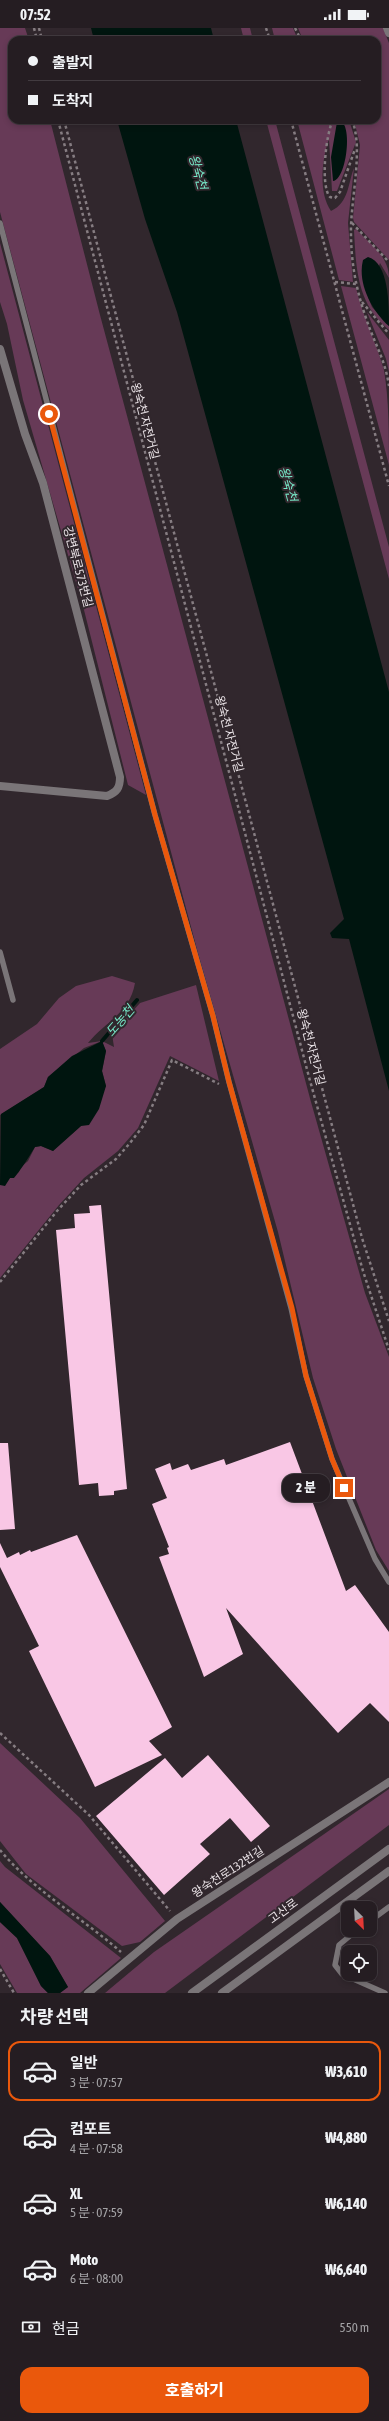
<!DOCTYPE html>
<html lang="ko">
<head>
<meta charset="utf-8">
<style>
  :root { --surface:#251d22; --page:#2d262a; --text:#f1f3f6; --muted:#a3a2a5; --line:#423b40; --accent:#ea580c }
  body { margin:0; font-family:"Asap Condensed","Noto Sans KR",sans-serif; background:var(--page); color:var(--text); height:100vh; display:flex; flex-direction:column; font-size:15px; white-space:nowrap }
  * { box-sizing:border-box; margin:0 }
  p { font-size:13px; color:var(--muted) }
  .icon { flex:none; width:22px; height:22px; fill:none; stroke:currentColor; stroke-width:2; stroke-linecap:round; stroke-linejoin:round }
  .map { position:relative; height:1965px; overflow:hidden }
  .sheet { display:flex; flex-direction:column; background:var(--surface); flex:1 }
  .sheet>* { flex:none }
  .hud { position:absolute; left:8px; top:8px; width:373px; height:88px; border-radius:12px; box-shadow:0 2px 6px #0003,0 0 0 1px var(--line); display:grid; align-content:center; height:88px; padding:0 20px; background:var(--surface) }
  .needle { width:26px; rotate:156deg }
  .buttons { position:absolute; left:341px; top:1873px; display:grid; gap:8px }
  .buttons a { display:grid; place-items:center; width:36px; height:36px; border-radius:8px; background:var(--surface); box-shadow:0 2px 6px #0003,0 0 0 1px var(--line); font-size:20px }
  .end { position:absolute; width:18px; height:18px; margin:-9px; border:5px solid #ea580c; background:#fff; box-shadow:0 0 0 2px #fff }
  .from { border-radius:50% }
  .bubble { position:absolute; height:28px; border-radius:12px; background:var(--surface); box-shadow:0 2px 6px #0003,0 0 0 1px var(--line); font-size:13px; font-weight:800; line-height:28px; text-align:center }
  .hud b { display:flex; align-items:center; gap:14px; height:38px; font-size:15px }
  .hud b+b { border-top:1px solid var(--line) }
  .hud i { width:10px; height:10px; background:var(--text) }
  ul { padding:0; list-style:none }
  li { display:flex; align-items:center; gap:12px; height:60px; margin:0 8px 6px; padding:0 12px; border:2px solid transparent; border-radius:12px }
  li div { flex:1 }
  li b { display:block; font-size:15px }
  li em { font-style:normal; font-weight:800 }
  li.selected { border-color:var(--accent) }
  li>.icon { width:36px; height:36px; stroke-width:1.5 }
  h2 { padding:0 20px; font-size:18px; line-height:48px }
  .pay { display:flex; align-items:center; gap:10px; height:44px; padding:0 20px; font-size:15px }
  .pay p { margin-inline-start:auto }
  .action { display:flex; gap:8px; margin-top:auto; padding:8px 20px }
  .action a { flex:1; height:46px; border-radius:12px; background:var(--accent); color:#fff; font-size:16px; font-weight:800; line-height:46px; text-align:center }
  .status { display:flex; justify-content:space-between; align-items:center; height:28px; padding:0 20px; background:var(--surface); direction:ltr }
  .status svg { height:11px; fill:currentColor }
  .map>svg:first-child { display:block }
</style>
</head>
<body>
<div class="status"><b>07:52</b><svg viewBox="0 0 49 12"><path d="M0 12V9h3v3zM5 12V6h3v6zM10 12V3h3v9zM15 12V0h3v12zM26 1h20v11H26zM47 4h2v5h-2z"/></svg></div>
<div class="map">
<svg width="389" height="1965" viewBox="0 0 389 1965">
  <rect width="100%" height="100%" fill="#31272d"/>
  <path fill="#673a57" d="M 0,0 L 25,0 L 29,12 L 12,12 L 12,92 L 50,92 L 100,287 L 311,1074 L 365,1265 L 389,1329 L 389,1543 L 376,1522 L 336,1421 L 313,1350 L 278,1204 L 198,925 L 0,184 Z
    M 241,0 L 250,0 L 253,12 L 244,12 Z
    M 272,0 L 293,0 L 298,12 L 275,12 Z
    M 298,0 L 383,0 L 389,15 L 389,232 L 354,194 L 353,190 L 360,117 L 354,92 L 377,92 L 377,12 L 303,12 Z
    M 266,92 L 275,92 L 389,519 L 389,551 Z
    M 297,92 L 349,92 L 356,114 L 337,163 L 332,163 L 329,111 C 322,130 318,165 331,183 C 349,175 348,155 354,140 L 348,195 L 353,254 L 339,252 Z
    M 356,201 C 369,215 389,228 389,250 L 380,235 L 368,269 L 372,279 L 389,298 L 389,302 C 357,276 356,241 354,202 Z
    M 0,215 L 146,767 L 128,757 L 84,582 L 23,372 L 7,296 L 0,274 Z
    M 341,258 L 356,260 C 363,289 376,314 384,342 C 389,372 389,406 389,437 Z
    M 367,284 L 389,312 L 389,344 L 386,331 Z
    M 112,948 L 135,955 C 130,985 105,994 88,1015 L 102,1013 L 114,1019 L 112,1006 L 140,975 L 196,957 L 219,1053 L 170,1028 L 138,1100 L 118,1123 L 84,1150 L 59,1177 L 0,1250 L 0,1157 L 5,1157 L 10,1150 L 19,1144 L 20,1140 L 28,1133 L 35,1119 L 41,1118 L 53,1123 L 81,1098 L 106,1058 L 102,1043 L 106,1023 L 102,1013 L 84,1020 L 48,1049 L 44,1059 L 0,1087 L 0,1021 L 37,996 L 59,970 L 76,958 Z
    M 0,1715 L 80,1790 L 165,1893 L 140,1914 L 122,1918 L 26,1846 L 0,1813 Z
    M 389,1761 L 389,1797 L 165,1965 L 105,1965 L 154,1924 Z
    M 0,1833 L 5,1839 L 121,1930 L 80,1965 L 60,1965 L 68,1959 L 50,1928 L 0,1874 Z
    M 0,1894 L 17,1910 L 41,1958 L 48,1965 L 17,1965 L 0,1936 Z"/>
  <path fill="#00150f" d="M 91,0 L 211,0 L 214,12 L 94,12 Z
    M 117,92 L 236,92 L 389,664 L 389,1063 L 349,911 L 332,910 L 330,905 L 344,891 L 177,284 L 145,191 Z
    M 337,94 L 342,94 C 352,102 346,151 333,153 L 331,129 Z
    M 368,229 C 389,235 389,276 389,298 C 372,283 357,255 363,232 Z
    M 102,1013 L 106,1023 L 102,1043 L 106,1058 L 99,1081 L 89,1097 L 81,1098 L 53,1123 L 41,1118 L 35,1119 C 28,1130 23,1139 14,1150 L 10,1150 L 5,1158 L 0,1157 L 1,1086 L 44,1059 L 48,1049 L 72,1028 Z
    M 0,1874 L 50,1928 L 68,1959 L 60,1965 L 48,1965 L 41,1958 L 17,1910 L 0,1894 Z"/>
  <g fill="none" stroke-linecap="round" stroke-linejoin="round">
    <path stroke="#00150f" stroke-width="4" d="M 102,1013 L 137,972"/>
  </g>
  <path fill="#f9c7e5" d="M 101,1177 L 127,1461 L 114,1463 L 114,1467 L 99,1468 L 98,1455 L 79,1457 L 56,1202 L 75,1200 L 74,1186 L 90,1185 L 89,1178 Z
    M 290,1414 L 346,1563 L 355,1557 L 389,1604 L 389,1694 L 370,1675 L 338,1705 L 226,1580 L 243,1626 L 204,1649 L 159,1529 L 169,1526 L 167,1520 L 169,1519 L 152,1476 L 167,1470 L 155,1441 L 170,1435 L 172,1442 L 188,1436 L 191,1442 L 224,1431 L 226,1437 Z
    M 0,1415 L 8,1415 L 15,1501 L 0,1502 Z
    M 77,1507 L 172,1699 L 149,1713 L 162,1727 L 95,1759 L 29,1623 L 39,1618 L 0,1539 L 0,1515 L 7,1530 L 19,1524 L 20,1527 L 30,1522 L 31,1524 Z
    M 208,1727 L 270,1798 L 251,1814 L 230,1790 L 200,1816 L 210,1826 L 164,1867 L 96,1788 L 165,1730 L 182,1750 Z"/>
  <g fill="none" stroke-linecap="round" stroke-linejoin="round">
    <path stroke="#867d82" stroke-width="2.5" stroke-dasharray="3 3" stroke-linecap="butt" d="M 34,0 L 37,12
      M 39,0 L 42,12
      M 266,0 L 270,12
      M 295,0 L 301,12
      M 58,92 L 309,1049 L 363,1243 L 389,1322
      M 64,92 L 362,1210 L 389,1293
      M 291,92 L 389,458
      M 333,92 C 326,105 320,158 330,169 L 335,170 L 340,164 L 355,121
      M 352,92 C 364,121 350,174 351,206 C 351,233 356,261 365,287 C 373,313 385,330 389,358
      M 352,195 L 389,234
      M 335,254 L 356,256
      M 362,274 L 389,306
      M 0,1254 L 57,1183 L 81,1157 L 116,1131 L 130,1115 L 144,1097 L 172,1032 L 219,1056
      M 0,1705 L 89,1787 L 170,1883
      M 0,1822 C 34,1863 81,1889 121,1924
      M 0,1941 L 14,1965"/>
    <path stroke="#7a7578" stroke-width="5.5" d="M 0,195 L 155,787 L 213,988 L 229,1054 L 291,1280 L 306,1348 L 332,1431 L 375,1531 L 389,1554
      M 0,924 L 13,972
      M 370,1893 L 389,1879
      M 357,1902 L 339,1917 L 335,1937 L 342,1946 L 385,1965"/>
    <path stroke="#7a7578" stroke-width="8" d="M 0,321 L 25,406 L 43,455 L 120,749 C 120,760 117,764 107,768 L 0,758
      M 88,1965 L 177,1891 L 389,1754"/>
    <path stroke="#7a7578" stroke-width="8" d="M 387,0 L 389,5
      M 192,1965 L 389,1821
      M 222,1965 L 389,1843"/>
  </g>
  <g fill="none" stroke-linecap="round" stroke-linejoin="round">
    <path stroke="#ea580c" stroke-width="5" d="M 49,386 L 155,787 L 213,988 L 229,1054 L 292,1280 L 306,1348 L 332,1431 L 344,1460"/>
  </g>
  <g text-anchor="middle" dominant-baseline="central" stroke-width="4" stroke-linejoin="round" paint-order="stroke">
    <g font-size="12" fill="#eae3e7" stroke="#31272d">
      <text transform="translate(145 393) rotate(75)">왕숙천 자전거길</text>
      <text transform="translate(78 539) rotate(75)">강변북로573번길</text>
      <text transform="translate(229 706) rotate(75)">왕숙천 자전거길</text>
      <text transform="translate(311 1019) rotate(75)">왕숙천 자전거길</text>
      <text transform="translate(228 1844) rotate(-33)">왕숙천로132번길</text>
      <text transform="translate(283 1883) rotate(-36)">고산로</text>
    </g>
    <g font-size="13" font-style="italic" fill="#76e9c8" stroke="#31272d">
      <text transform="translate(198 144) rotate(74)">왕숙천</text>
      <text transform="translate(288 456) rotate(74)">왕숙천</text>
      <text transform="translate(120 993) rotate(-49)">도농천</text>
    </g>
  </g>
</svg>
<div class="buttons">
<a><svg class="needle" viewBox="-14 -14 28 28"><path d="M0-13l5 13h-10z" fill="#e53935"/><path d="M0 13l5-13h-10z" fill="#a3a2a5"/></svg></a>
<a><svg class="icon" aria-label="locate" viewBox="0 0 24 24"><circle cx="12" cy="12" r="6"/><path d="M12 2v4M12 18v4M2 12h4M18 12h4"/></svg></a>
</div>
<i class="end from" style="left:49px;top:386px"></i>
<i class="end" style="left:344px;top:1460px"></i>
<div class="bubble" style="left:282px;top:1446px;width:48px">2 분</div>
<div class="hud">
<b><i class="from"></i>출발지</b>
<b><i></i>도착지</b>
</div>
</div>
<section class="sheet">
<h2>차량 선택</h2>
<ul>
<li class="selected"><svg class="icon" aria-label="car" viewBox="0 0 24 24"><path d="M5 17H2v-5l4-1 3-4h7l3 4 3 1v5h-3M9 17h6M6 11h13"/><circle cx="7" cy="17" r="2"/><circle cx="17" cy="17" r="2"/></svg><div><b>일반</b><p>3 분 · 07:57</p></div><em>₩3,610</em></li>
<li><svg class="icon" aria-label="car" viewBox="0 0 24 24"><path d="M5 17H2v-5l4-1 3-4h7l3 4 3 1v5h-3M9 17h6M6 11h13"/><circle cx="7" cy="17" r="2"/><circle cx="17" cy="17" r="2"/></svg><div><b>컴포트</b><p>4 분 · 07:58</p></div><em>₩4,880</em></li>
<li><svg class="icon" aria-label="car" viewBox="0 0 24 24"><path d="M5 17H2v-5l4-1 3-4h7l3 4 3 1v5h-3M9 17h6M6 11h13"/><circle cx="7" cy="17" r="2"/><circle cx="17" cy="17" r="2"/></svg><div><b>XL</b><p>5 분 · 07:59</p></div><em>₩6,140</em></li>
<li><svg class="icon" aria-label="car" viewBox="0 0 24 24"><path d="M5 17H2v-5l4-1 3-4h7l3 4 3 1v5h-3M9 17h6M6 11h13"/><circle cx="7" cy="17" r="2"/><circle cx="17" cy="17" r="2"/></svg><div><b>Moto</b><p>6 분 · 08:00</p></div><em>₩6,640</em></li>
</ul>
<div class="pay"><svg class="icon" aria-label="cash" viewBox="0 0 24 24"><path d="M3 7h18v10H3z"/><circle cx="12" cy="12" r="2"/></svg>현금<p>550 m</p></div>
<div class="action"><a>호출하기</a></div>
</section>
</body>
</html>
